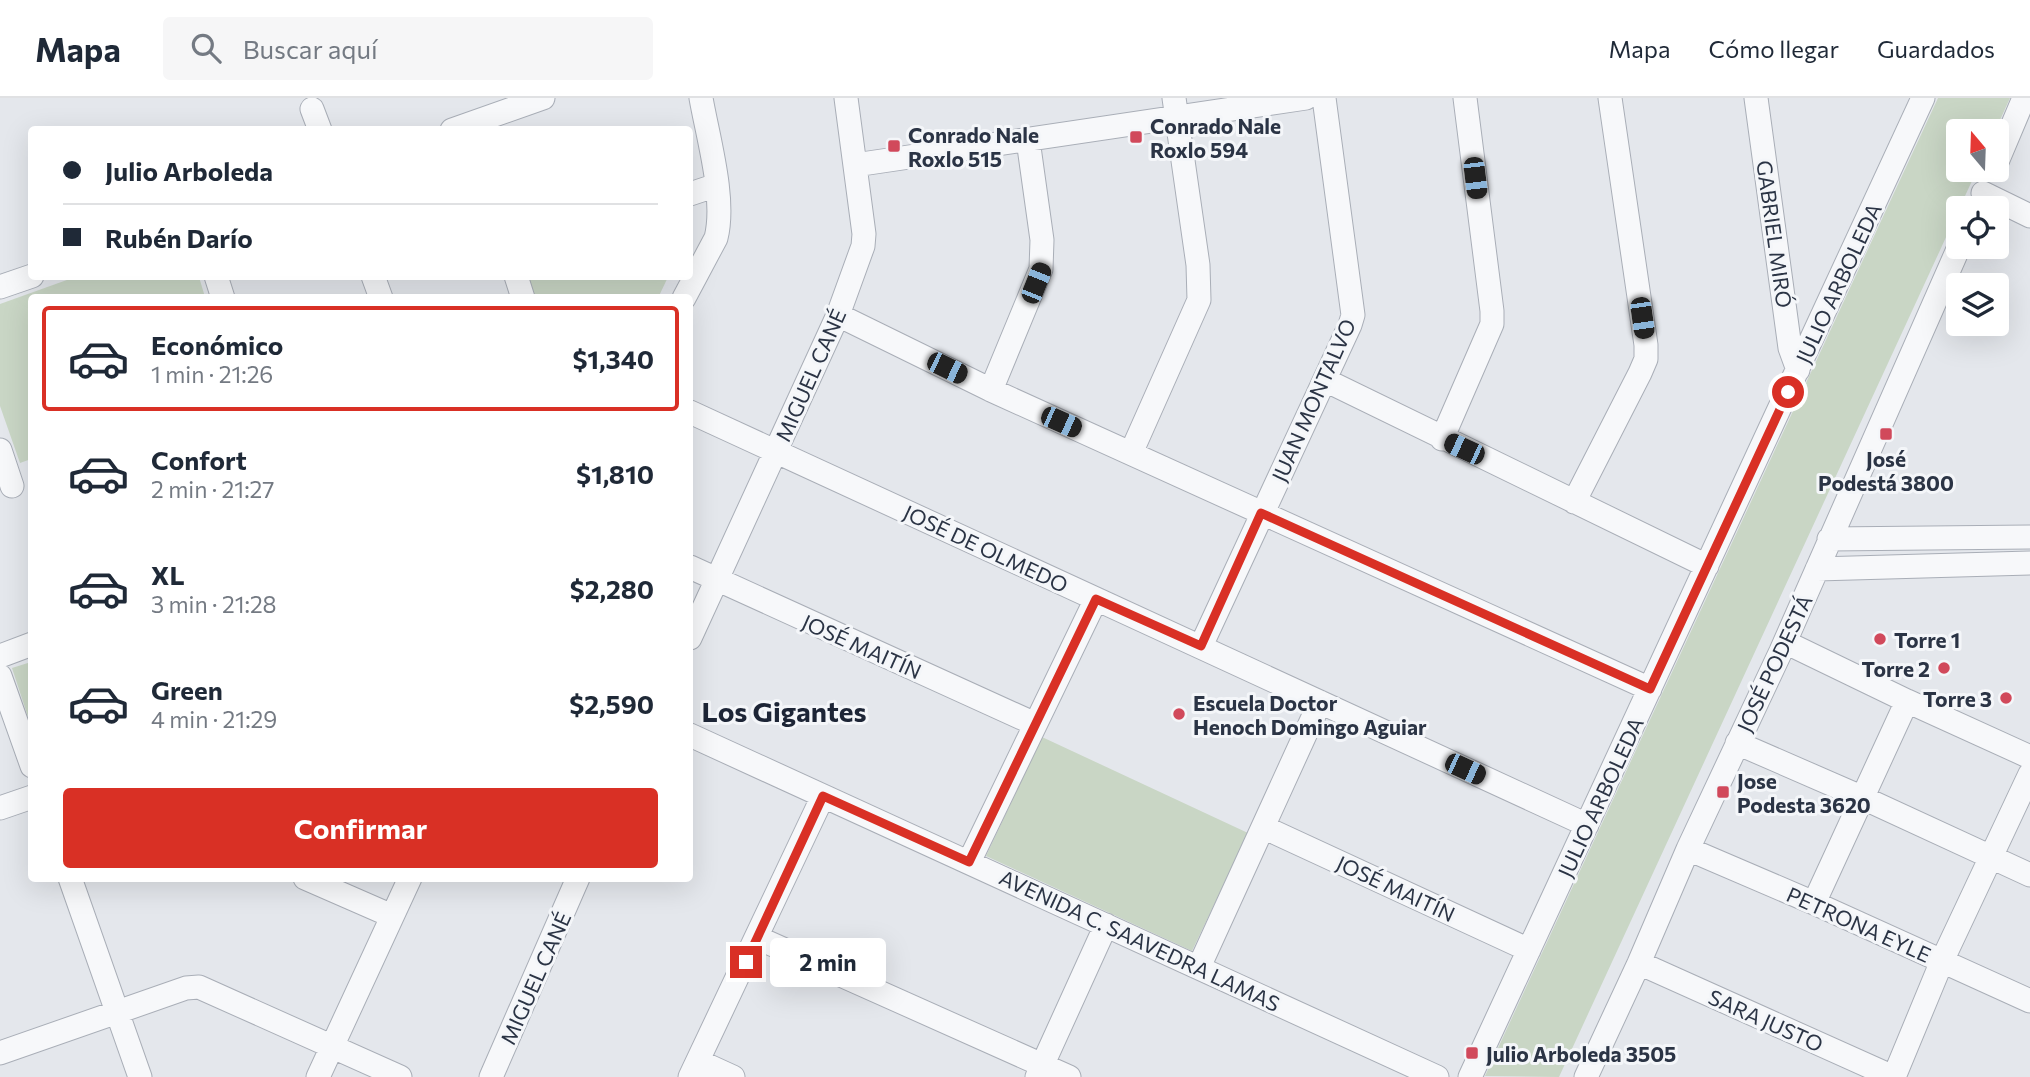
<!DOCTYPE html>
<html lang="es">
<head>
<meta charset="utf-8">
<style>
  :root { --surface:#fff; --page:#f6f6f7; --text:#1f2937; --muted:#747a83; --line:#e0e1e3; --accent:#d93025 }
  body { margin:0; font-family:Commissioner,sans-serif; background:var(--page); color:var(--text); height:100vh; display:flex; flex-direction:column; font-size:26px; white-space:nowrap }
  * { box-sizing:border-box; margin:0 }
  p { font-size:23px; color:var(--muted) }
  .icon { flex:none; width:38px; height:38px; fill:none; stroke:currentColor; stroke-width:2; stroke-linecap:round; stroke-linejoin:round }
  .map { position:relative; flex:1; overflow:hidden }
  .drawer { position:absolute; left:28px; top:196px; width:665px; height:588px; display:flex; flex-direction:column; background:var(--surface); border-radius:7px; box-shadow:0 7px 28px #0002 }
  .drawer>* { flex:none }
  .hud { position:absolute; left:28px; top:28px; width:665px; height:154px; border-radius:7px; box-shadow:0 7px 28px #0002; display:grid; align-content:center; height:154px; padding:0 35px; background:var(--surface) }
  .needle { width:46px; rotate:341deg }
  .tools { position:absolute; left:1946px; top:21px; display:grid; gap:14px }
  .tools a { display:grid; place-items:center; width:63px; height:63px; border-radius:7px; background:var(--surface); box-shadow:0 7px 28px #0002; font-size:35px }
  .end { position:absolute; width:32px; height:32px; margin:-16px; border:9px solid #d93025; background:#fff; box-shadow:0 0 0 4px #fff }
  .from { border-radius:50% }
  .bubble { position:absolute; height:49px; border-radius:7px; background:var(--surface); box-shadow:0 7px 28px #0002; font-size:23px; font-weight:700; line-height:49px; text-align:center }
  .car { position:absolute; width:21px; height:42px; margin:-21px -10px; border-radius:9px; box-shadow:0 0 5px 2px #0007; background:linear-gradient(#222 24%,#8ab4d8 0 40%,#222 0 76%,#8ab4d8 0 86%,#222 0) }
  .hud b { display:flex; align-items:center; gap:24px; height:66px; font-size:26px }
  .hud b+b { border-top:2px solid var(--line) }
  .hud i { width:18px; height:18px; background:var(--text) }
  ul { padding:12px 0 0; list-style:none }
  li { display:flex; align-items:center; gap:21px; height:105px; margin:0 14px 10px; padding:0 21px; border:4px solid transparent; border-radius:7px }
  li div { flex:1 }
  li b { display:block; font-size:26px }
  li em { font-style:normal; font-weight:700 }
  li.current { border-color:var(--accent) }
  li>.icon { width:63px; height:63px; stroke-width:1.5 }
  .action { display:flex; gap:14px; margin-top:auto; padding:14px 35px }
  .action a { flex:1; height:80px; border-radius:7px; background:var(--accent); color:#fff; font-size:28px; font-weight:700; line-height:80px; text-align:center }
  header { display:flex; align-items:center; gap:42px; box-sizing:border-box; height:98px; padding:0 35px; background:var(--surface); border-bottom:2px solid var(--line) }
  header strong { font-size:33px }
  nav { display:flex; gap:38px; margin-inline-start:auto; font-size:24px }
  .search { width:490px; height:63px; background:var(--page); display:flex; align-items:center; gap:18px; box-sizing:border-box; padding:0 24px; border-radius:7px; color:var(--muted); font-size:26px }
  .map>svg:first-child { display:block }
</style>
</head>
<body>
<header>
<strong>Mapa</strong>
<div class="search"><svg class="icon" aria-label="search" viewBox="0 0 24 24"><circle cx="10" cy="10" r="6"/><path d="M15 15l6 6"/></svg>Buscar aquí</div>
<nav><a>Mapa</a><a>Cómo llegar</a><a>Guardados</a></nav>
</header>
<div class="map">
<svg width="2030" height="979" viewBox="0 0 2030 979">
  <rect width="100%" height="100%" fill="#e4e7ec"/>
  <path fill="#c9d6c5" d="M 1938,0 L 2010,0 L 1995,33 L 1958,33 L 1958,72 L 1977,72 L 1559,979 L 1485,978 Z
    M 78,178 L 199,179 L 205,199 L 32,200 L 31,361 L 20,365 L 0,308 L 0,206 Z
    M 525,179 L 668,179 L 658,200 L 533,199 Z
    M 31,564 L 32,564 L 31,628 L 12,570 Z
    M 1042,639 L 1248,735 L 1192,853 L 986,758 Z"/>
  <g fill="none" stroke-linecap="round" stroke-linejoin="round">
    <g stroke="#a9aeb7" stroke-width="25">
      <path id="minor" d="M 1756,0 L 1790,250 L 1798,272
        M 312,11 L 320,32
        M 452,32 L 543,0
        M 1997,64 L 2024,0
        M 855,67 L 1306,0
        M 1983,95 L 2030,118
        M 690,96 L 717,87
        M 216,178 L 223,200
        M 373,178 L 381,200
        M 516,178 L 523,200
        M 0,189 L 32,178
        M 684,200 L 716,140 C 726,101 708,40 701,0
        M 838,217 L 991,292 L 1650,591
        M 1325,282 L 1707,468
        M 991,292 L 1041,171 L 1042,142 L 1028,42
        M 690,314 L 1587,727
        M 1442,341 L 1492,226 L 1492,213 L 1465,0
        M 0,352 L 12,388
        M 1131,355 L 1199,202 L 1198,167 L 1174,0
        M 1574,404 L 1640,275 L 1646,261 L 1646,247 L 1610,0
        M 1829,441 L 2030,439
        M 690,469 L 1035,626
        M 1817,471 L 2030,465
        M 690,540 L 838,217 L 863,148 L 864,136 L 846,0
        M 1785,544 L 1907,603 L 2030,659
        M 1201,548 L 1350,227 L 1353,217 L 1324,0
        M 0,558 L 32,546
        M 0,578 L 32,668
        M 690,637 L 1437,979
        M 1737,645 L 1861,699 L 2030,777
        M 0,710 L 32,699
        M 1263,729 L 1529,852
        M 1688,751 L 1814,805 L 2030,903
        M 969,764 L 1096,501
        M 70,780 L 140,979
        M 305,780 L 392,818
        M 1814,805 L 1907,603
        M 758,840 L 1069,979
        M 1639,865 L 1893,979
        M 1199,869 L 1320,604
        M 0,955 L 186,890 L 199,889 L 400,979
        M 698,963 L 733,979
        M 318,979 L 410,780
        M 491,979 L 578,780
        M 690,979 L 823,698
        M 1037,979 L 1106,827
        M 1470,979 L 1923,0
        M 1586,979 L 1639,865 L 1688,751 L 1781,553 L 1959,149
        M 1894,979 L 1942,863 L 2030,676"/>
    </g>
    <use href="#minor" stroke="#f7f8fa" stroke-width="23"/>
  </g>
  <g fill="none" stroke-linecap="round" stroke-linejoin="round">
    <path stroke="#d93025" stroke-width="9" d="M 746,864 L 823,698 L 969,764 L 1096,501 L 1201,548 L 1261,415 L 1650,591 L 1788,294"/>
  </g>
  <g fill="#d1495b" stroke="#f4f6f9" stroke-width="2.5">
    <rect x="1129" y="32" width="14" height="14" rx="3.5"/>
    <rect x="887" y="41" width="14" height="14" rx="3.5"/>
    <rect x="1879" y="329" width="14" height="14" rx="3.5"/>
    <circle cx="1880" cy="541" r="7"/>
    <circle cx="1944" cy="570" r="7"/>
    <circle cx="2006" cy="600" r="7"/>
    <circle cx="1179" cy="616" r="7"/>
    <rect x="1716" y="687" width="14" height="14" rx="3.5"/>
    <rect x="1465" y="948" width="14" height="14" rx="3.5"/>
  </g>
  <g text-anchor="middle" dominant-baseline="central" stroke-width="6" stroke-linejoin="round" paint-order="stroke">
    <g font-size="21" font-weight="bold" fill="#2b3445" stroke="#f4f6f9" text-anchor="start">
      <text x="1150" y="27">Conrado Nale<tspan x="1150" dy="24">Roxlo 594</tspan></text>
      <text x="908" y="36">Conrado Nale<tspan x="908" dy="24">Roxlo 515</tspan></text>
      <text x="1886" y="360" text-anchor="middle">José<tspan x="1886" dy="24">Podestá 3800</tspan></text>
      <text x="1894" y="541">Torre 1</text>
      <text x="1930" y="570" text-anchor="end">Torre 2</text>
      <text x="1992" y="600" text-anchor="end">Torre 3</text>
      <text x="1193" y="604">Escuela Doctor<tspan x="1193" dy="24">Henoch Domingo Aguiar</tspan></text>
      <text x="1737" y="682">Jose<tspan x="1737" dy="24">Podesta 3620</tspan></text>
      <text x="1486" y="955">Julio Arboleda 3505</text>
    </g>
    <g font-size="21" fill="#2b3445" stroke="#f4f6f9">
      <text transform="translate(1775 136) rotate(82)">GABRIEL MIRÓ</text>
      <text transform="translate(1838 185) rotate(-65)">JULIO ARBOLEDA</text>
      <text transform="translate(810 277) rotate(-66)">MIGUEL CANÉ</text>
      <text transform="translate(1313 302) rotate(-66)">JUAN MONTALVO</text>
      <text transform="translate(986 450) rotate(25)">JOSÉ DE OLMEDO</text>
      <text transform="translate(862 548) rotate(24)">JOSÉ MAITÍN</text>
      <text transform="translate(1774 565) rotate(-65)">JOSÉ PODESTÁ</text>
      <text transform="translate(1600 699) rotate(-65)">JULIO ARBOLEDA</text>
      <text transform="translate(1396 790) rotate(25)">JOSÉ MAITÍN</text>
      <text transform="translate(1859 826) rotate(24)">PETRONA EYLE</text>
      <text transform="translate(1140 842) rotate(25)">AVENIDA C. SAAVEDRA LAMAS</text>
      <text transform="translate(535 880) rotate(-66)">MIGUEL CANÉ</text>
      <text transform="translate(1766 922) rotate(24)">SARA JUSTO</text>
    </g>
    <g font-size="28" font-weight="bold" fill="#1d2536" stroke="#f4f6f9">
      <text x="784" y="613">Los Gigantes</text>
    </g>
  </g>
</svg>
<div class="tools">
<a><svg class="needle" viewBox="-14 -14 28 28"><path d="M0-13l5 13h-10z" fill="#e53935"/><path d="M0 13l5-13h-10z" fill="#747a83"/></svg></a>
<a><svg class="icon" aria-label="locate" viewBox="0 0 24 24"><circle cx="12" cy="12" r="6"/><path d="M12 2v4M12 18v4M2 12h4M18 12h4"/></svg></a>
<a><svg class="icon" aria-label="layers" viewBox="0 0 24 24"><path d="M12 4l9 5-9 5-9-5zM3 14l9 5 9-5"/></svg></a>
</div>
<i class="end from" style="left:1788px;top:294px"></i>
<i class="end" style="left:746px;top:864px"></i>
<div class="bubble" style="left:770px;top:840px;width:116px">2 min</div>
<i class="car" style="left:1475px;top:80px;rotate:173deg"></i>
<i class="car" style="left:1036px;top:185px;rotate:22deg"></i>
<i class="car" style="left:1642px;top:220px;rotate:172deg"></i>
<i class="car" style="left:947px;top:270px;rotate:116deg"></i>
<i class="car" style="left:1061px;top:324px;rotate:114deg"></i>
<i class="car" style="left:1464px;top:351px;rotate:295deg"></i>
<i class="car" style="left:1465px;top:671px;rotate:115deg"></i>
<div class="hud">
<b><i class="from"></i>Julio Arboleda</b>
<b><i></i>Rubén Darío</b>
</div>
<section class="drawer">
<ul>
<li class="current"><svg class="icon" aria-label="car" viewBox="0 0 24 24"><path d="M5 17H2v-5l4-1 3-4h7l3 4 3 1v5h-3M9 17h6M6 11h13"/><circle cx="7" cy="17" r="2"/><circle cx="17" cy="17" r="2"/></svg><div><b>Económico</b><p>1 min · 21:26</p></div><em>$1,340</em></li>
<li><svg class="icon" aria-label="car" viewBox="0 0 24 24"><path d="M5 17H2v-5l4-1 3-4h7l3 4 3 1v5h-3M9 17h6M6 11h13"/><circle cx="7" cy="17" r="2"/><circle cx="17" cy="17" r="2"/></svg><div><b>Confort</b><p>2 min · 21:27</p></div><em>$1,810</em></li>
<li><svg class="icon" aria-label="car" viewBox="0 0 24 24"><path d="M5 17H2v-5l4-1 3-4h7l3 4 3 1v5h-3M9 17h6M6 11h13"/><circle cx="7" cy="17" r="2"/><circle cx="17" cy="17" r="2"/></svg><div><b>XL</b><p>3 min · 21:28</p></div><em>$2,280</em></li>
<li><svg class="icon" aria-label="car" viewBox="0 0 24 24"><path d="M5 17H2v-5l4-1 3-4h7l3 4 3 1v5h-3M9 17h6M6 11h13"/><circle cx="7" cy="17" r="2"/><circle cx="17" cy="17" r="2"/></svg><div><b>Green</b><p>4 min · 21:29</p></div><em>$2,590</em></li>
</ul>
<div class="action"><a>Confirmar</a></div>
</section>
</div>
</body>
</html>
